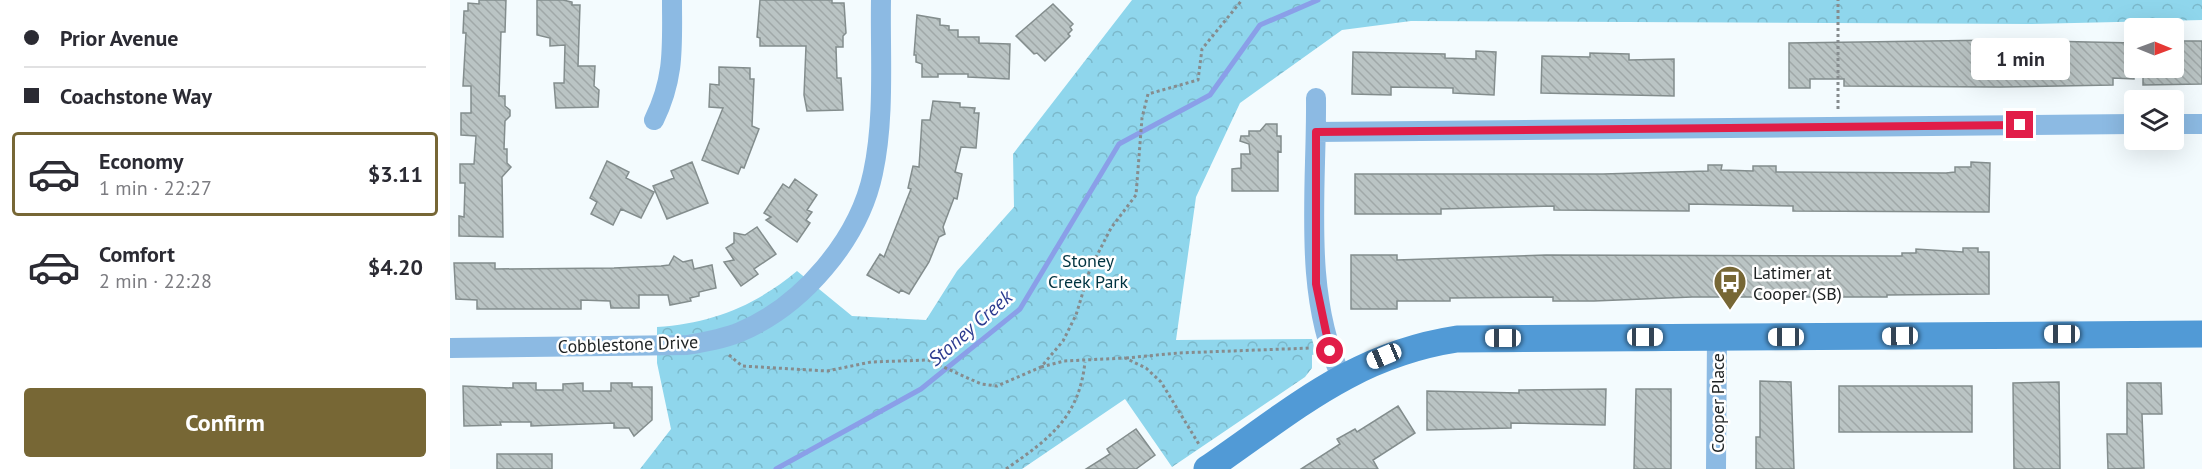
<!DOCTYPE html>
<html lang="en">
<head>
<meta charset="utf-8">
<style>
  :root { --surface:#fff; --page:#f2f2f3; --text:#2b2b33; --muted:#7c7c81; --line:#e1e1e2; --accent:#776735 }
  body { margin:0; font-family:"PT Sans",sans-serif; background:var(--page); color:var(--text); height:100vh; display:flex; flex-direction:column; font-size:22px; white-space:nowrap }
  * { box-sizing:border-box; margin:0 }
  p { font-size:20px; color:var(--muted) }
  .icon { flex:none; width:33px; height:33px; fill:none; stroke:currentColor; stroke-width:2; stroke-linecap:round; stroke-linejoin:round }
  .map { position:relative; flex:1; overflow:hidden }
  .panel { display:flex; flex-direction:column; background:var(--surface); width:450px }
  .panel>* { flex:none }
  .hud { display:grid; align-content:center; height:132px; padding:0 24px; background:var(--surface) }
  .needle { width:39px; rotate:91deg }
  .buttons { position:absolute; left:1674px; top:18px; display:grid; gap:12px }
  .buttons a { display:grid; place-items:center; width:60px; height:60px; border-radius:6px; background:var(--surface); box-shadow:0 6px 24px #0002; font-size:30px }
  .end { position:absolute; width:27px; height:27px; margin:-14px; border:8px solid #e11d48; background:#fff; box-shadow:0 0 0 3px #fff }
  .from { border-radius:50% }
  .bubble { position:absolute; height:42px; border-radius:6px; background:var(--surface); box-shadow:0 6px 24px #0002; font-size:20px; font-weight:700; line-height:42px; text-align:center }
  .car { position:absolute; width:18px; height:36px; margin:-18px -9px; border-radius:8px; box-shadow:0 0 4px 2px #0007; background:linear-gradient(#fff 24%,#345 0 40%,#fff 0 76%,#345 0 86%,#fff 0) }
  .hud b { display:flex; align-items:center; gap:21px; height:57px; font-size:22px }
  .hud b+b { border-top:2px solid var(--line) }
  .hud i { width:15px; height:15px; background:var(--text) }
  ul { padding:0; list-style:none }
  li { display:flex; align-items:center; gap:18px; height:84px; margin:0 12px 9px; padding:0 12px; border:3px solid transparent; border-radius:6px }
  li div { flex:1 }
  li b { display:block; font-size:22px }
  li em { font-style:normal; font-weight:700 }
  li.selected { border-color:var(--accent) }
  li>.icon { width:54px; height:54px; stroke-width:1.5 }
  .button { display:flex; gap:12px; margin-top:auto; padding:12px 24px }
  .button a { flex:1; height:69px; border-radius:6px; background:var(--accent); color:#fff; font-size:24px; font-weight:700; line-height:69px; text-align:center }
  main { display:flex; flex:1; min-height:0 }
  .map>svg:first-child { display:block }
</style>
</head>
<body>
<main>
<section class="panel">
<div class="hud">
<b><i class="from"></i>Prior Avenue</b>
<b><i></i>Coachstone Way</b>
</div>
<ul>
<li class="selected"><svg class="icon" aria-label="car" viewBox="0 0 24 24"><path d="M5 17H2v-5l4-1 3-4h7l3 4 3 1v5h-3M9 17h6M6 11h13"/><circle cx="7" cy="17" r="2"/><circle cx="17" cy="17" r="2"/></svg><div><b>Economy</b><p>1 min · 22:27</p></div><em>$3.11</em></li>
<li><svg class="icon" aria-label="car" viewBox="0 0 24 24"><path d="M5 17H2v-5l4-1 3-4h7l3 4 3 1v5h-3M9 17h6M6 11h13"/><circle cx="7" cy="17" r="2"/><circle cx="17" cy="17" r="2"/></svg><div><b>Comfort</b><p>2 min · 22:28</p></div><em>$4.20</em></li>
</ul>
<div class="button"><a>Confirm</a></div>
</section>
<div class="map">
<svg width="1752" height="469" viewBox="0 0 1752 469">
  <defs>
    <pattern id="park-crowns" width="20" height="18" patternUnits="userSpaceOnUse" patternTransform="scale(1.5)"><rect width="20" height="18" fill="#8fd6ec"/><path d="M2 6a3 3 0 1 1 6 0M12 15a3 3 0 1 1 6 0" fill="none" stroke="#7bb8ca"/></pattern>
    <pattern id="building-back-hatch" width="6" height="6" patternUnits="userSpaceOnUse" patternTransform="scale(1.5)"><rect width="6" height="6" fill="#bac4c4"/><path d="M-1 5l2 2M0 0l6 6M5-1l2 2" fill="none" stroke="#a0a8a8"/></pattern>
  </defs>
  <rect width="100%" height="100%" fill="#f3fbfe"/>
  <path fill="url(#park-crowns)" d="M 682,0 L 1752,0 L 1752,20 L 1582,24 L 961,21 L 892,30 L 790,103 L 746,197 L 726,340 L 862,339 L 866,354 L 862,355 L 862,368 L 855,377 L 722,467 L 675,399 L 572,469 L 190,469 L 221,429 L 207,363 L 207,327 C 262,323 305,306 347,271 L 402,316 L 476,320 L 507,271 L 564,207 L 563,154 Z"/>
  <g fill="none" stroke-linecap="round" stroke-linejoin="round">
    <path stroke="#8a9fe8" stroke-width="5" d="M 326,469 L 471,389 L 570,309 L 669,144 L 760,95 L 810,25 L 868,0"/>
  </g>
  <path fill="url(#building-back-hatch)" stroke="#838d8d" stroke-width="1.5" d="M 29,0 L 56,0 L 55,32 L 51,32 L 49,96 L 55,96 L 55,106 L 60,110 L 60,116 L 55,121 L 54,149 L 57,149 L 57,163 L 61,167 L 52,177 L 53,237 L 9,236 L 9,216 L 14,217 L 15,183 L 10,183 L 10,164 L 24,164 L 26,136 L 11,135 L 11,113 L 21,113 L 21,86 L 13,86 L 16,33 L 13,33 L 14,11 L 18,11 L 18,3 L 29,4 Z
    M 87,0 L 113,0 L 122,2 L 122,5 L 130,5 L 128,66 L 145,66 L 144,86 L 149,90 L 148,107 L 106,108 L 104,83 L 114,83 L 115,45 L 100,46 L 100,38 L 87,35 Z
    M 310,0 L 382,0 L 382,3 L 394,3 L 396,33 L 393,36 L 393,47 L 386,47 L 387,78 L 391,78 L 393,110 L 357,111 L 354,95 L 356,46 L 310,46 L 310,38 L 307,37 Z
    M 603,4 L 623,24 L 620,27 L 622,30 L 618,34 L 620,36 L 595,61 L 587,53 L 584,54 L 566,36 Z
    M 467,15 L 490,19 L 490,25 L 499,26 L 499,30 L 508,30 L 508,37 L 529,37 L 529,43 L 560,44 L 559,79 L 518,77 L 518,74 L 488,74 L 488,77 L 472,77 L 472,64 L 466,62 L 466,55 L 464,55 Z
    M 1550,40 L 1684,43 L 1684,79 L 1663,78 L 1663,85 L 1550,87 L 1394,86 L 1394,79 L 1360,79 L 1360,88 L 1339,88 L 1339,43 Z
    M 1724,41 L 1752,41 L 1752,84 L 1693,85 L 1693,68 L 1724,68 Z
    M 1026,51 L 1046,52 L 1044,95 L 1003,93 L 1003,88 L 941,87 L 941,95 L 902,94 L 903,52 L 995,54 L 995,58 L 1026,59 Z
    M 1140,53 L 1179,54 L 1179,60 L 1224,59 L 1224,96 L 1091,93 L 1092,56 L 1140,57 Z
    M 269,67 L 300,68 L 300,79 L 304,79 L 302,126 L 309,129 L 294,168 L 291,167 L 288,174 L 252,160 L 273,108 L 259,107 L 260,84 L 269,85 Z
    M 483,101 L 510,103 L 510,107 L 525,108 L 524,113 L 529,113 L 526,148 L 511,147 L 505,172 L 512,174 L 507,199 L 504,198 L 493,227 L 495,234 L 489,237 L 479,262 L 459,294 L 451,290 L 449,293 L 417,275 L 430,254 L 434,257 L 461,189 L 458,188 L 463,166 L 469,167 L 472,120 L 480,120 Z
    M 816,124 L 827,124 L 827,136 L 831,136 L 831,152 L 828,151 L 828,191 L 782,191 L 782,169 L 791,168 L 791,154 L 800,154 L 799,144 L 790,141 L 791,136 L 799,136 L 799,131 L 810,131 Z
    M 157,161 L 179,172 L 176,178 L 204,192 L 191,218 L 171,209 L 163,225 L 141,214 L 147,202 L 140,198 Z
    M 242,162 L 258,203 L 217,219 L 203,186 L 224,178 L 221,171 Z
    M 1521,162 L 1540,163 L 1539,212 L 1343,211 L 1343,206 L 1239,204 L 1239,211 L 1104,210 L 1104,206 L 991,209 L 991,214 L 905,214 L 905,174 L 1153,174 L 1258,171 L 1258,165 L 1272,165 L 1271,170 L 1303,171 L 1303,166 L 1326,166 L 1326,172 L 1496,173 L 1505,172 L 1505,167 L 1521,167 Z
    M 345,179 L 367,195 L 357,210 L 362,212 L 356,220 L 360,223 L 347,242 L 316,220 L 321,217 L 314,213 L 333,184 L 339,188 Z
    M 307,227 L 326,254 L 304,269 L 308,274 L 291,286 L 274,262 L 284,260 L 276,248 L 284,243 L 284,233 L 295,235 Z
    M 1513,248 L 1528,248 L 1528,252 L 1539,252 L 1539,294 L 1437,295 L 1437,297 L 1242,297 L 1144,301 L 1103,301 L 1103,297 L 1000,298 L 1000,301 L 947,301 L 947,309 L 901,309 L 901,255 L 947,255 L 947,260 L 1096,255 L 1452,256 L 1452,253 L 1466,253 L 1466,249 L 1513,252 Z
    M 224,256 L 233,262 L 242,260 L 244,269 L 262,265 L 266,288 L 249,292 L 249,296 L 240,298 L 241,301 L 220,305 L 218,295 L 189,295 L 189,308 L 161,308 L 160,301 L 131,300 L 131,309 L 27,309 L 27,300 L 6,299 L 4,263 L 45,263 L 45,269 L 164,268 L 211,266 L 219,265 Z
    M 1310,381 L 1341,382 L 1344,469 L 1306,469 L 1306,437 L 1310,437 Z
    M 1609,382 L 1610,469 L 1564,469 L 1563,383 Z
    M 63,383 L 86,383 L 86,390 L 113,390 L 113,384 L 133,383 L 133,391 L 161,391 L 161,383 L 182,383 L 182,387 L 202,387 L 202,420 L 184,436 L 179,428 L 164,428 L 164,423 L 81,426 L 81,422 L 50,422 L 51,425 L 14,426 L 13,386 L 63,388 Z
    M 1677,383 L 1711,383 L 1712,414 L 1692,414 L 1694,468 L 1658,469 L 1657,434 L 1677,434 Z
    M 1389,386 L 1522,386 L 1522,432 L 1389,432 Z
    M 1156,389 L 1155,425 L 1061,423 L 1061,428 L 977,430 L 977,391 L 1069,393 L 1069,390 Z
    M 1186,389 L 1221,389 L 1221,469 L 1184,469 Z
    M 948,406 L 965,433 L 923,460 L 928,469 L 851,469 L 890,444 L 887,439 L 905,429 L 907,432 Z
    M 686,429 L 705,455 L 686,469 L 636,469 L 660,454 L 657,449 Z
    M 47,454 L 102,454 L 102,469 L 47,469 Z"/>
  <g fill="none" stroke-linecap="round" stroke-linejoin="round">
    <path stroke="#868c8e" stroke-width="3" stroke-dasharray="3 3" stroke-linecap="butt" d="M 1388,109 L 1388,0
      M 279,355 L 292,366 L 377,371 L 421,362 L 478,360 L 531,384 L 547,386 L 591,367 L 613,341 L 626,315 L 640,269 L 661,228 L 686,195 L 692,118 L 698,94 L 748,80 L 752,49 L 792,0
      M 676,358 L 728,353 L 861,348
      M 591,367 L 614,361 L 675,358 L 696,368 L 711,382 L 750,446
      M 556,469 C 599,439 629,418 635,362"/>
    <path stroke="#8cbae3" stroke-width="20" d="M 866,98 C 867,188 852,293 891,376
      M 204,120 C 225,77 222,46 222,0
      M 1724,124 L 1752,124
      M 866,132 L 1684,124
      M 0,348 L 237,345 C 255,342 273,339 290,332 C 352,306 409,240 423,173 C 435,117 430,57 431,0
      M 1266,469 L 1267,337"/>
    <path stroke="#519ad6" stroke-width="27" d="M 757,469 C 841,412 902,355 1007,339 L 1752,334"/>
  </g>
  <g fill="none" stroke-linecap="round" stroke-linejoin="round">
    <path stroke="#e11d48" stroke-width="8" d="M 880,351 L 866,284 L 866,132 L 1570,125"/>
  </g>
  <defs>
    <g id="bus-pin" transform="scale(1.725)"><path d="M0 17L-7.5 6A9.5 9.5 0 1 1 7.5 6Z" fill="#776735" stroke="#fff"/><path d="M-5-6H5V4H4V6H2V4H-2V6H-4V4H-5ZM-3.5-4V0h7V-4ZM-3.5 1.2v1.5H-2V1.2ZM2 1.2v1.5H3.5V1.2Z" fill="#fff"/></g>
  </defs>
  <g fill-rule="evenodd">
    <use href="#bus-pin" x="1280" y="282"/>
  </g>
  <g text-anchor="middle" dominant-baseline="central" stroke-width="5" stroke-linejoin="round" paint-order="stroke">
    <g font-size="18" fill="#003340" stroke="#fff">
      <text x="638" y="260">Stoney<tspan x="638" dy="21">Creek Park</tspan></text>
    </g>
    <g font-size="18" fill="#202425" stroke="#fff" text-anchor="start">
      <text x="1303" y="272">Latimer at<tspan x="1303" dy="21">Cooper (SB)</tspan></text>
    </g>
    <g font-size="18" fill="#202425" stroke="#fff">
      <text transform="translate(178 344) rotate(-2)">Cobblestone Drive</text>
      <text transform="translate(1267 403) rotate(-90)">Cooper Place</text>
    </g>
    <g font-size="20" font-style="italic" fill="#2d3c90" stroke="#fff">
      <text transform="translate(520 328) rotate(-41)">Stoney Creek</text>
    </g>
  </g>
</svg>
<div class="buttons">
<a><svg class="needle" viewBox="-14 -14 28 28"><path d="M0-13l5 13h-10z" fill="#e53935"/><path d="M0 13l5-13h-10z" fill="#7c7c81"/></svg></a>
<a><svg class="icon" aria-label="layers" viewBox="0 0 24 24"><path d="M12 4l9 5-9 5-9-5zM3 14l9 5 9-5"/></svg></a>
</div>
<i class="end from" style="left:880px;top:351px"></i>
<i class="end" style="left:1570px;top:125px"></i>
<div class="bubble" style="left:1521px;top:38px;width:99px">1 min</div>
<i class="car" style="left:1612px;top:334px;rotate:270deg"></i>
<i class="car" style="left:1450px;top:336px;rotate:269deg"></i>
<i class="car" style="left:1195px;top:337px;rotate:90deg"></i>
<i class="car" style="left:1336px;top:337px;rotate:270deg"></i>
<i class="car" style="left:1053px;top:338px;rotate:270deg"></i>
<i class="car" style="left:934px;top:356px;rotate:247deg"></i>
</div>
</main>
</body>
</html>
